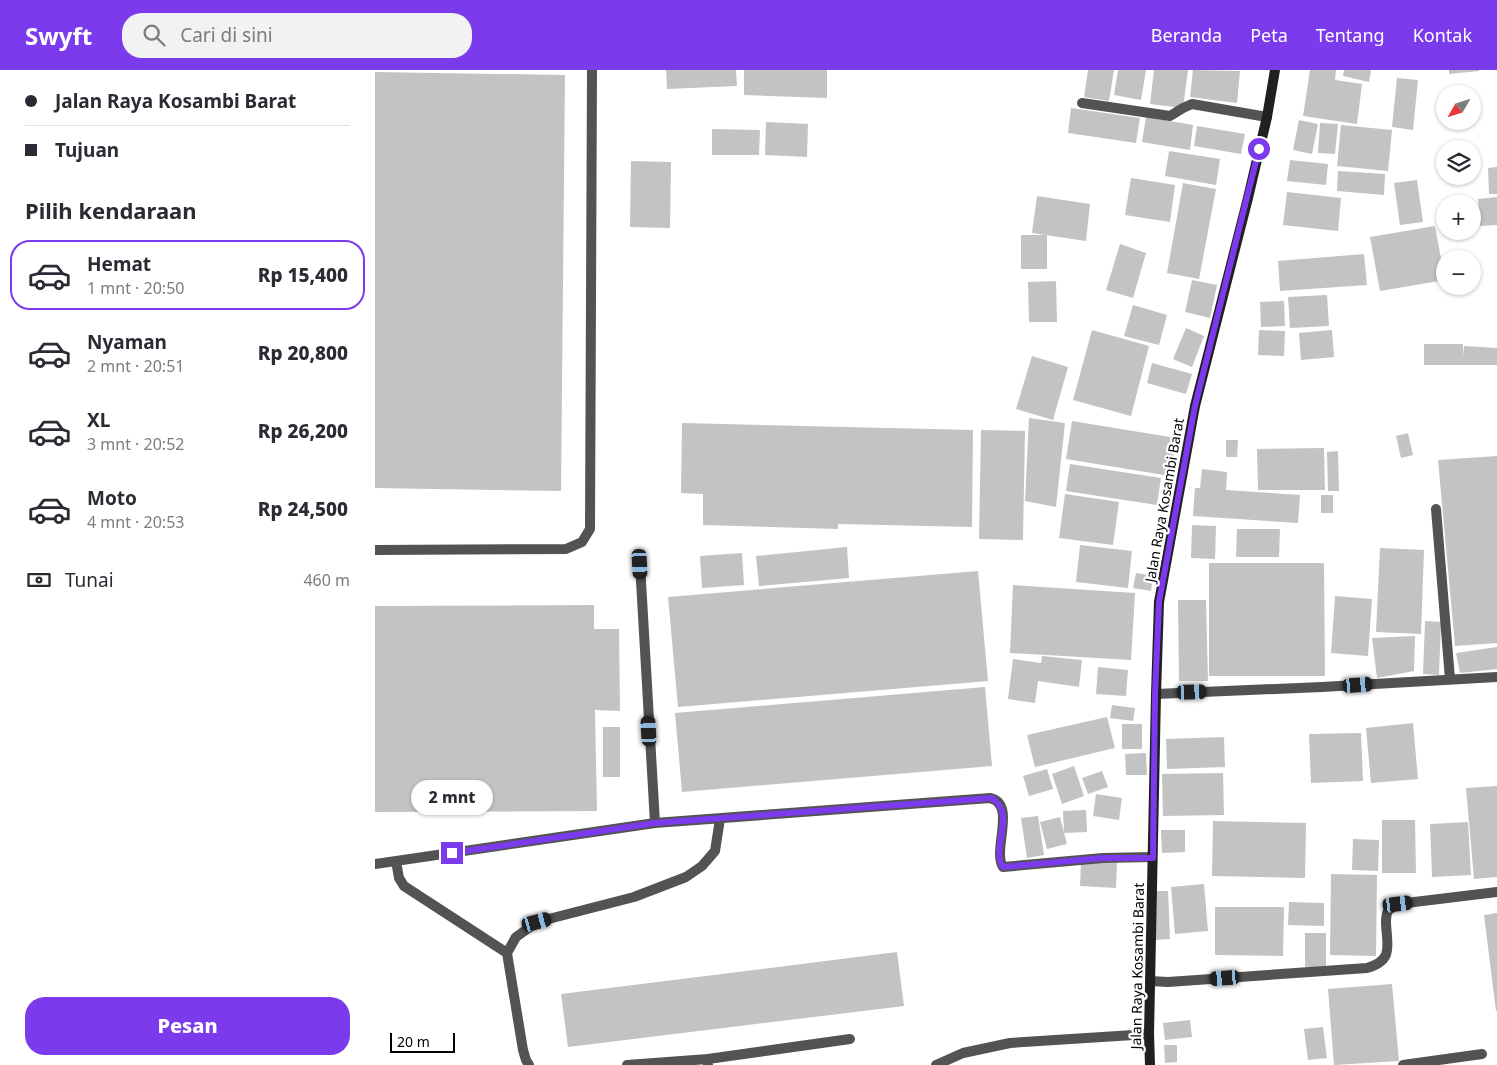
<!DOCTYPE html>
<html lang="id">
<head>
<meta charset="utf-8">
<style>
  :root { --surface:#fff; --page:#f2f2f3; --text:#2b2b33; --muted:#7c7c81; --line:#e1e1e2; --accent:#7c3aed }
  body { margin:0; font-family:"Noto Sans",sans-serif; background:var(--page); color:var(--text); height:100vh; display:flex; flex-direction:column; font-size:19px; white-space:nowrap }
  * { box-sizing:border-box; margin:0 }
  p { font-size:16px; color:var(--muted) }
  .icon { flex:none; width:28px; height:28px; fill:none; stroke:currentColor; stroke-width:2; stroke-linecap:round; stroke-linejoin:round }
  .map { position:relative; flex:1; overflow:hidden }
  .panel { display:flex; flex-direction:column; background:var(--surface); width:375px }
  .panel>* { flex:none }
  .guide { display:grid; align-content:center; height:110px; padding:0 25px; background:var(--surface) }
  .needle { width:32px; rotate:231deg }
  .buttons { position:absolute; left:1061px; top:15px; display:grid; gap:10px }
  .buttons a { display:grid; place-items:center; width:45px; height:45px; border-radius:50%; background:var(--surface); box-shadow:0 1px 4px #0004; font-size:25px }
  .scale { position:absolute; left:15px; bottom:12px; width:65px; box-sizing:border-box; padding-left:5px; border:2px solid #000; border-top:0; font-size:14px; line-height:18px; white-space:nowrap; color:#000; -webkit-text-stroke:4px #fff; paint-order:stroke }
  .end { position:absolute; width:22px; height:22px; margin:-11px; border:6px solid #7c3aed; background:#fff; box-shadow:0 0 0 2px #fff }
  .from { border-radius:50% }
  .bubble { position:absolute; height:35px; border-radius:18px; background:var(--surface); box-shadow:0 1px 4px #0004; font-size:16px; font-weight:800; line-height:35px; text-align:center }
  .car { position:absolute; width:15px; height:30px; margin:-15px -8px; border-radius:6px; box-shadow:0 0 4px 1px #0007; background:linear-gradient(#222 24%,#8ab4d8 0 40%,#222 0 76%,#8ab4d8 0 86%,#222 0) }
  .guide b { display:flex; align-items:center; gap:18px; height:48px; font-size:19px }
  .guide b+b { border-top:1px solid var(--line) }
  .guide i { width:12px; height:12px; background:var(--text) }
  ul { padding:0; list-style:none }
  li { display:flex; align-items:center; gap:15px; height:70px; margin:0 10px 8px; padding:0 15px; border:2px solid transparent; border-radius:20px }
  li div { flex:1 }
  li b { display:block; font-size:19px }
  li em { font-style:normal; font-weight:800 }
  li.active { border-color:var(--accent) }
  li>.icon { width:45px; height:45px; stroke-width:1.5 }
  h2 { padding:0 25px; font-size:22px; line-height:60px }
  .pay { display:flex; align-items:center; gap:12px; height:55px; padding:0 25px; font-size:19px }
  .pay p { margin-inline-start:auto }
  .button { display:flex; gap:10px; margin-top:auto; padding:10px 25px }
  .button a { flex:1; height:58px; border-radius:20px; background:var(--accent); color:#fff; font-size:20px; font-weight:800; line-height:58px; text-align:center }
  header { display:flex; align-items:center; gap:30px; box-sizing:border-box; height:70px; padding:0 25px; background:var(--accent); color:#fff }
  header strong { font-size:24px }
  nav { display:flex; gap:28px; margin-inline-start:auto; font-size:18px }
  .search { width:350px; height:45px; background:var(--page); display:flex; align-items:center; gap:12px; box-sizing:border-box; padding:0 18px; border-radius:20px; color:var(--muted); font-size:19px }
  main { display:flex; flex:1; min-height:0 }
  .map>svg:first-child { display:block }
</style>
</head>
<body>
<header>
<strong>Swyft</strong>
<div class="search"><svg class="icon" aria-label="search" viewBox="0 0 24 24"><circle cx="10" cy="10" r="6"/><path d="M15 15l6 6"/></svg>Cari di sini</div>
<nav><a>Beranda</a><a>Peta</a><a>Tentang</a><a>Kontak</a></nav>
</header>
<main>
<section class="panel">
<div class="guide">
<b><i class="from"></i>Jalan Raya Kosambi Barat</b>
<b><i></i>Tujuan</b>
</div>
<h2>Pilih kendaraan</h2>
<ul>
<li class="active"><svg class="icon" aria-label="car" viewBox="0 0 24 24"><path d="M5 17H2v-5l4-1 3-4h7l3 4 3 1v5h-3M9 17h6M6 11h13"/><circle cx="7" cy="17" r="2"/><circle cx="17" cy="17" r="2"/></svg><div><b>Hemat</b><p>1 mnt · 20:50</p></div><em>Rp 15,400</em></li>
<li><svg class="icon" aria-label="car" viewBox="0 0 24 24"><path d="M5 17H2v-5l4-1 3-4h7l3 4 3 1v5h-3M9 17h6M6 11h13"/><circle cx="7" cy="17" r="2"/><circle cx="17" cy="17" r="2"/></svg><div><b>Nyaman</b><p>2 mnt · 20:51</p></div><em>Rp 20,800</em></li>
<li><svg class="icon" aria-label="car" viewBox="0 0 24 24"><path d="M5 17H2v-5l4-1 3-4h7l3 4 3 1v5h-3M9 17h6M6 11h13"/><circle cx="7" cy="17" r="2"/><circle cx="17" cy="17" r="2"/></svg><div><b>XL</b><p>3 mnt · 20:52</p></div><em>Rp 26,200</em></li>
<li><svg class="icon" aria-label="car" viewBox="0 0 24 24"><path d="M5 17H2v-5l4-1 3-4h7l3 4 3 1v5h-3M9 17h6M6 11h13"/><circle cx="7" cy="17" r="2"/><circle cx="17" cy="17" r="2"/></svg><div><b>Moto</b><p>4 mnt · 20:53</p></div><em>Rp 24,500</em></li>
</ul>
<div class="pay"><svg class="icon" aria-label="cash" viewBox="0 0 24 24"><path d="M3 7h18v10H3z"/><circle cx="12" cy="12" r="2"/></svg>Tunai<p>460 m</p></div>
<div class="button"><a>Pesan</a></div>
</section>
<div class="map">
<svg width="1122" height="995" viewBox="0 0 1122 995">
  <rect width="100%" height="100%" fill="#fff"/>
  <path fill="#c3c3c3" d="M 291,0 L 361,0 L 362,16 L 292,19 Z
    M 369,0 L 452,0 L 452,28 L 369,25 Z
    M 713,0 L 739,0 L 734,31 L 709,27 Z
    M 743,0 L 771,0 L 766,30 L 739,25 Z
    M 779,0 L 813,0 L 808,38 L 775,34 Z
    M 818,0 L 865,1 L 862,33 L 815,27 Z
    M 935,0 L 961,0 L 960,10 L 987,14 L 982,54 L 928,46 Z
    M 969,0 L 996,0 L 994,12 L 968,6 Z
    M 1074,0 L 1104,0 L 1104,1 L 1074,4 Z
    M 0,2 L 190,5 L 186,421 L 0,418 Z
    M 1022,8 L 1043,10 L 1038,60 L 1017,57 Z
    M 696,38 L 765,48 L 761,73 L 693,63 Z
    M 771,47 L 818,55 L 815,80 L 767,72 Z
    M 924,50 L 943,54 L 937,84 L 918,80 Z
    M 391,52 L 433,54 L 432,87 L 390,85 Z
    M 945,53 L 963,54 L 960,84 L 943,83 Z
    M 966,55 L 1017,60 L 1013,101 L 962,96 Z
    M 822,56 L 870,64 L 866,84 L 819,76 Z
    M 337,59 L 385,60 L 384,85 L 337,85 Z
    M 794,81 L 845,89 L 841,115 L 790,106 Z
    M 915,90 L 953,94 L 951,115 L 912,111 Z
    M 256,91 L 296,92 L 295,158 L 255,157 Z
    M 1122,97 L 1122,124 L 1114,124 L 1113,98 Z
    M 963,101 L 1010,104 L 1009,125 L 962,121 Z
    M 756,108 L 800,115 L 795,152 L 750,145 Z
    M 1042,110 L 1048,152 L 1025,155 L 1019,113 Z
    M 808,113 L 841,119 L 824,209 L 792,203 Z
    M 912,122 L 966,128 L 963,161 L 908,155 Z
    M 662,126 L 715,134 L 711,171 L 657,163 Z
    M 1122,127 L 1122,155 L 1105,156 L 1103,129 Z
    M 1060,156 L 1070,210 L 1005,221 L 995,167 Z
    M 646,165 L 672,165 L 672,199 L 646,199 Z
    M 745,174 L 771,183 L 758,228 L 731,220 Z
    M 989,184 L 992,215 L 905,221 L 903,191 Z
    M 817,210 L 842,215 L 835,248 L 810,242 Z
    M 681,211 L 682,252 L 654,252 L 653,212 Z
    M 952,225 L 954,256 L 915,258 L 913,227 Z
    M 909,231 L 910,256 L 886,257 L 885,232 Z
    M 758,235 L 792,245 L 784,275 L 749,266 Z
    M 811,258 L 829,266 L 817,297 L 798,289 Z
    M 717,260 L 774,276 L 756,346 L 698,330 Z
    M 884,260 L 910,261 L 909,286 L 883,285 Z
    M 957,260 L 959,287 L 926,290 L 924,263 Z
    M 1049,274 L 1088,274 L 1088,286 L 1089,276 L 1122,278 L 1122,295 L 1049,295 Z
    M 657,286 L 693,297 L 678,350 L 641,339 Z
    M 777,293 L 817,304 L 811,324 L 772,313 Z
    M 654,348 L 690,353 L 681,437 L 650,431 Z
    M 697,351 L 801,368 L 795,406 L 691,389 Z
    M 307,353 L 598,360 L 597,457 L 463,454 L 463,459 L 328,455 L 328,424 L 306,423 Z
    M 606,360 L 650,361 L 648,470 L 604,469 Z
    M 1033,363 L 1038,385 L 1026,388 L 1021,366 Z
    M 851,370 L 863,370 L 862,387 L 851,387 Z
    M 949,378 L 950,420 L 883,420 L 882,379 Z
    M 963,381 L 964,421 L 953,421 L 952,382 Z
    M 1122,386 L 1122,573 L 1080,576 L 1063,390 Z
    M 695,394 L 786,408 L 782,435 L 691,421 Z
    M 827,399 L 852,402 L 851,420 L 925,425 L 923,453 L 818,446 L 820,418 L 825,418 Z
    M 690,424 L 744,432 L 738,475 L 684,468 Z
    M 946,425 L 958,425 L 958,443 L 946,443 Z
    M 817,455 L 841,456 L 840,489 L 816,488 Z
    M 862,459 L 905,459 L 904,487 L 861,487 Z
    M 705,475 L 757,481 L 753,518 L 701,512 Z
    M 472,477 L 474,508 L 384,516 L 381,486 Z
    M 1005,478 L 1049,480 L 1046,564 L 1001,562 Z
    M 367,483 L 369,515 L 327,518 L 325,486 Z
    M 834,493 L 949,493 L 950,606 L 834,606 Z
    M 603,501 L 613,611 L 303,637 L 293,527 Z
    M 761,503 L 778,506 L 776,521 L 758,518 Z
    M 638,515 L 760,523 L 756,590 L 635,583 Z
    M 960,526 L 997,529 L 993,586 L 956,583 Z
    M 803,530 L 831,530 L 833,611 L 804,611 Z
    M 219,535 L 219,559 L 244,559 L 245,641 L 220,640 L 222,741 L 0,742 L 0,536 Z
    M 1050,551 L 1066,552 L 1064,605 L 1048,604 Z
    M 1040,566 L 1039,601 L 1002,608 L 997,568 Z
    M 1122,577 L 1122,599 L 1085,603 L 1081,583 Z
    M 667,586 L 707,590 L 704,617 L 663,611 L 660,633 L 633,629 L 638,589 L 666,593 Z
    M 723,597 L 753,600 L 751,626 L 721,624 Z
    M 610,617 L 617,696 L 307,722 L 300,643 Z
    M 737,635 L 760,638 L 758,651 L 735,648 Z
    M 732,647 L 740,678 L 660,697 L 652,665 Z
    M 1038,653 L 1043,709 L 996,713 L 991,658 Z
    M 747,654 L 767,654 L 767,679 L 747,679 Z
    M 228,657 L 245,657 L 245,707 L 228,707 Z
    M 986,663 L 988,711 L 936,713 L 934,664 Z
    M 849,667 L 850,697 L 792,699 L 791,669 Z
    M 771,683 L 772,705 L 751,705 L 750,684 Z
    M 699,696 L 709,726 L 687,734 L 677,704 Z
    M 672,699 L 678,719 L 654,726 L 648,706 Z
    M 727,701 L 733,717 L 713,724 L 707,708 Z
    M 848,703 L 849,745 L 788,746 L 787,704 Z
    M 1122,716 L 1122,807 L 1099,809 L 1091,718 Z
    M 721,724 L 747,728 L 744,750 L 718,746 Z
    M 711,740 L 712,762 L 689,763 L 688,741 Z
    M 663,746 L 669,785 L 652,788 L 646,748 Z
    M 685,747 L 692,774 L 672,779 L 665,752 Z
    M 1007,750 L 1040,750 L 1041,803 L 1007,803 Z
    M 838,751 L 931,753 L 930,808 L 837,806 Z
    M 1093,752 L 1096,805 L 1057,807 L 1055,754 Z
    M 786,760 L 810,760 L 810,782 L 787,783 Z
    M 978,769 L 1004,770 L 1003,801 L 977,800 Z
    M 706,792 L 742,793 L 741,818 L 705,816 Z
    M 956,804 L 1002,805 L 1001,886 L 955,885 Z
    M 829,814 L 833,861 L 800,864 L 796,817 Z
    M 778,821 L 793,821 L 795,869 L 780,870 Z
    M 914,832 L 949,833 L 949,856 L 913,855 Z
    M 840,837 L 909,837 L 908,886 L 840,885 Z
    M 1122,843 L 1122,941 L 1121,941 L 1109,845 Z
    M 930,863 L 951,863 L 951,897 L 930,897 Z
    M 522,882 L 529,936 L 193,977 L 186,924 Z
    M 1017,914 L 1024,991 L 959,995 L 953,919 Z
    M 815,950 L 817,967 L 790,970 L 788,953 Z
    M 948,957 L 952,988 L 933,990 L 929,959 Z
    M 789,975 L 802,975 L 802,992 L 790,993 Z"/>
  <g fill="none" stroke-linecap="round" stroke-linejoin="round">
    <path stroke="#535353" stroke-width="10" d="M 1061,439 L 1075,609
      M 0,480 L 191,479 L 207,472 L 215,459 L 217,0
      M 265,494 L 280,753
      M 781,624 L 947,617 L 1122,607
      M 21,791 L 24,808 L 29,816 L 132,883
      M 0,794 L 280,753 L 615,728 C 642,734 617,780 628,797 L 728,788 L 777,787
      M 775,911 L 793,912 L 992,898 C 1019,890 1012,876 1011,853 C 1011,849 1011,844 1013,841 C 1015,838 1020,836 1023,834 L 1122,822
      M 333,989 L 475,969
      M 154,995 L 151,990 L 148,980 L 132,883 L 141,867 L 162,852 L 259,827 L 311,807 L 327,796 L 340,781 L 345,749
      M 252,995 L 333,989 L 333,994
      M 1028,995 L 1107,984"/>
    <path stroke="#535353" stroke-width="10" d="M 707,33 L 795,46 L 808,38 L 817,34 L 892,47
      M 561,995 L 588,983 L 635,973 L 774,964"/>
    <path stroke="#202020" stroke-width="10" d="M 775,995 L 774,964 L 781,624 L 784,532 L 820,336 L 873,128 L 892,47 L 900,0"/>
  </g>
  <g fill="none" stroke-linecap="round" stroke-linejoin="round">
    <path stroke="#7c3aed" stroke-width="6" d="M 77,783 L 280,753 L 617,728 C 642,745 615,777 628,797 L 728,788 L 778,788 L 780,624 L 784,532 L 820,336 L 884,79"/>
  </g>
  <g text-anchor="middle" dominant-baseline="central" stroke-width="4.5" stroke-linejoin="round" paint-order="stroke">
    <g font-size="14" fill="#000" stroke="#fff">
      <text transform="translate(789 430) rotate(-80)">Jalan Raya Kosambi Barat</text>
      <text transform="translate(762 896) rotate(-89)">Jalan Raya Kosambi Barat</text>
    </g>
  </g>
</svg>
<div class="buttons">
<a><svg class="needle" viewBox="-14 -14 28 28"><path d="M0-13l5 13h-10z" fill="#e53935"/><path d="M0 13l5-13h-10z" fill="#7c7c81"/></svg></a>
<a><svg class="icon" aria-label="layers" viewBox="0 0 24 24"><path d="M12 4l9 5-9 5-9-5zM3 14l9 5 9-5"/></svg></a>
<a>+</a>
<a>−</a>
</div>
<div class="scale">20 m</div>
<i class="end from" style="left:884px;top:79px"></i>
<i class="end" style="left:77px;top:783px"></i>
<div class="bubble" style="left:36px;top:710px;width:82px">2 mnt</div>
<i class="car" style="left:265px;top:494px;rotate:177deg"></i>
<i class="car" style="left:983px;top:615px;rotate:86deg"></i>
<i class="car" style="left:817px;top:622px;rotate:88deg"></i>
<i class="car" style="left:274px;top:661px;rotate:357deg"></i>
<i class="car" style="left:1023px;top:834px;rotate:83deg"></i>
<i class="car" style="left:162px;top:852px;rotate:75deg"></i>
<i class="car" style="left:850px;top:908px;rotate:266deg"></i>
</div>
</main>
</body>
</html>
